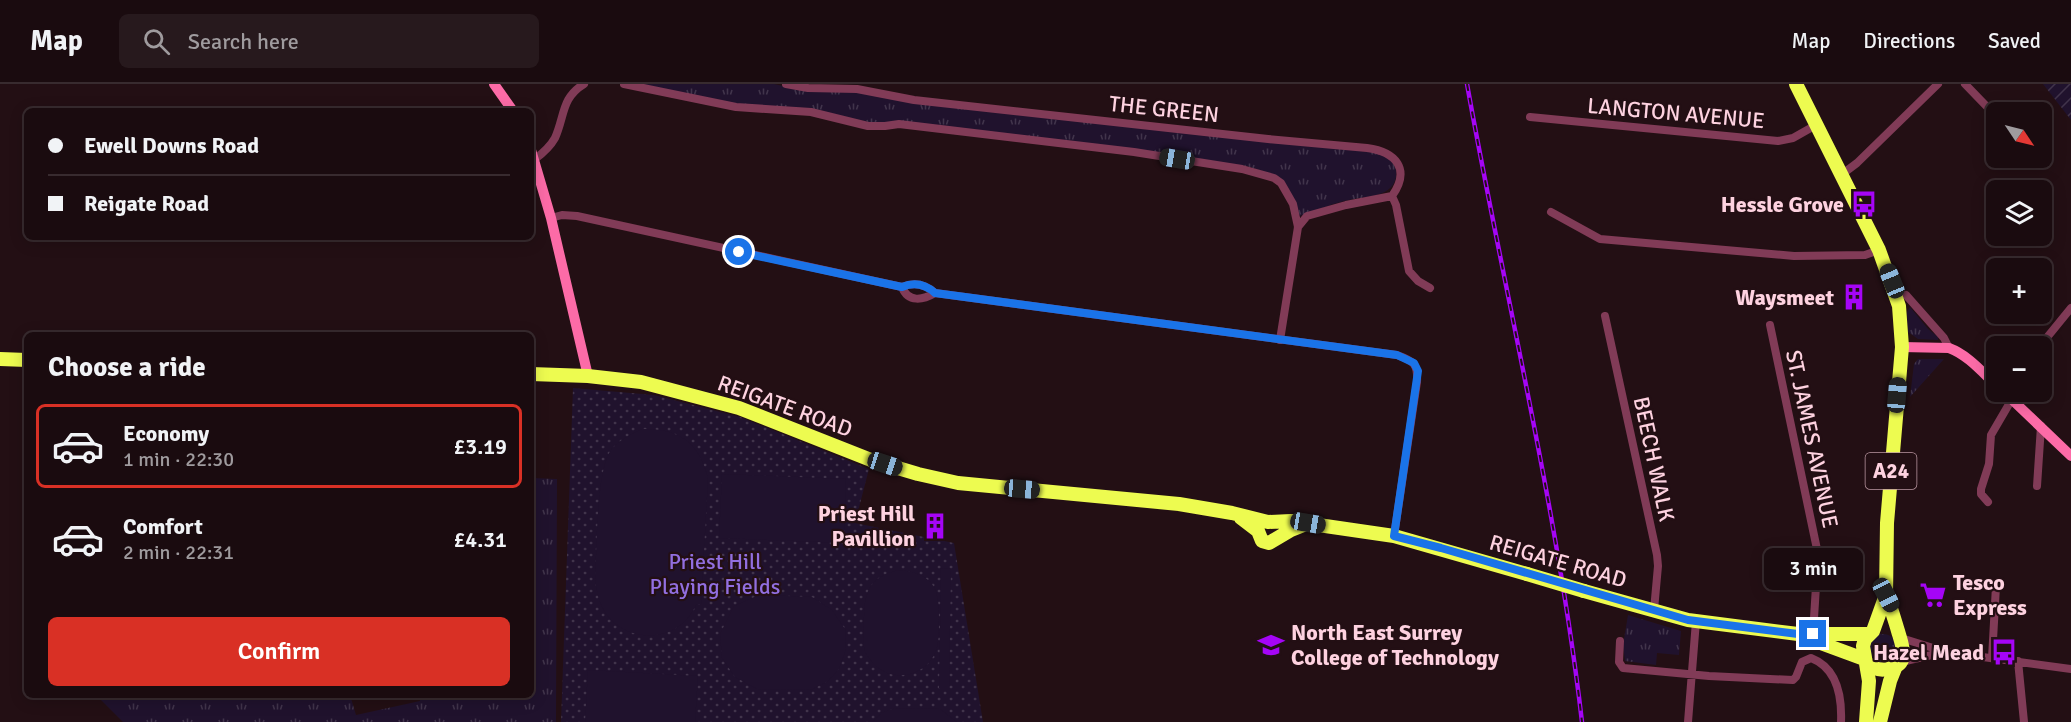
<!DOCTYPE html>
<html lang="en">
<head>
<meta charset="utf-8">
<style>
  :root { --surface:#1a0b0f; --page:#27191d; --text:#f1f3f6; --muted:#9f9b9e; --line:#382b2f; --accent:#d93025 }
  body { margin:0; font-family:Signika,sans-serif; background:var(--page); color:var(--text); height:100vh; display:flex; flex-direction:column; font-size:22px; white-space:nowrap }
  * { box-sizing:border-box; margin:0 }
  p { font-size:20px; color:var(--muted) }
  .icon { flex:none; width:33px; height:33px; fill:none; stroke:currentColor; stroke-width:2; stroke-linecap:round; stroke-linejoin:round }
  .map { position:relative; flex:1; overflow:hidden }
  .details { position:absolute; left:24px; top:248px; width:510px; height:366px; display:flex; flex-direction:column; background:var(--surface); border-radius:9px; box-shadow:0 3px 15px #0003,0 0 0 2px var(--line) }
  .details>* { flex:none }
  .top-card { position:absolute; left:24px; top:24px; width:510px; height:132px; border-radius:9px; box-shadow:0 3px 15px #0003,0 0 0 2px var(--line); display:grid; align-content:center; height:132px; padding:0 24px; background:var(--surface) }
  .needle { width:39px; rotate:125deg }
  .fabs { position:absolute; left:1986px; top:18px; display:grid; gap:12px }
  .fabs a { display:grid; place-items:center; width:66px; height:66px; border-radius:9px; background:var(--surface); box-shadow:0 3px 15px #0003,0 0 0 2px var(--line); font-size:30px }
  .end { position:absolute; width:27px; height:27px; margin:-14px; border:8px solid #1a73e8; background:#fff; box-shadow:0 0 0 3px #fff }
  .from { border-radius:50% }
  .bubble { position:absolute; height:42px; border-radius:9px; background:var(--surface); box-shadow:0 3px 15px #0003,0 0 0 2px var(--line); font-size:20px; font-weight:600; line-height:42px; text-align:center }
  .car { position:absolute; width:18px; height:36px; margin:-18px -9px; border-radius:8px; box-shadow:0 0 4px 2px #0007; background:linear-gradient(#222 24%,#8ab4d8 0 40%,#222 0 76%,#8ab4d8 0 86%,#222 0) }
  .top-card b { display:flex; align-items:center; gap:21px; height:57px; font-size:22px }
  .top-card b+b { border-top:2px solid var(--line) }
  .top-card i { width:15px; height:15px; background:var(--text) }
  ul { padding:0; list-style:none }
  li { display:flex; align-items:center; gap:18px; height:84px; margin:0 12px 9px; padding:0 12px; border:3px solid transparent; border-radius:9px }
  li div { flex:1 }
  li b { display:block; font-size:22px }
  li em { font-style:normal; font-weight:600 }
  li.active { border-color:var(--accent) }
  li>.icon { width:54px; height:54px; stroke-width:1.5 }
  h2 { padding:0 24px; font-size:27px; line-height:72px }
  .primary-button { display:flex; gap:12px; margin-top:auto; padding:12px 24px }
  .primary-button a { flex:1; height:69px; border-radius:9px; background:var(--accent); color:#fff; font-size:24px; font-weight:600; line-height:69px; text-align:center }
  header { display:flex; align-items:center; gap:36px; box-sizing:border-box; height:84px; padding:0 30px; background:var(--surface); border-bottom:2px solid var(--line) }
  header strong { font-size:28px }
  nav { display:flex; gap:33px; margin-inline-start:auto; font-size:21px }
  .search { width:420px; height:54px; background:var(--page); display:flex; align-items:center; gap:15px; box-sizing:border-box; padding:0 21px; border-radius:9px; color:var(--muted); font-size:22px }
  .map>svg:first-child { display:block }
</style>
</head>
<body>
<header>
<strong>Map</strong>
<div class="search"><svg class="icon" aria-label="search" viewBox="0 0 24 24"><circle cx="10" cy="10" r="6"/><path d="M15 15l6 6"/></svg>Search here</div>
<nav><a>Map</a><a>Directions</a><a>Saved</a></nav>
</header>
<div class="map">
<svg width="2071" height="638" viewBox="0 0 2071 638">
  <defs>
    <pattern id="grass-tufts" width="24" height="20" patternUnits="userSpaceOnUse" patternTransform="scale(1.5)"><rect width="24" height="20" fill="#20122d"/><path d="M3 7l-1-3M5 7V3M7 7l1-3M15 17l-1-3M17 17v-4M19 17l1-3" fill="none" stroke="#41344b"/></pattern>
    <pattern id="park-dots" width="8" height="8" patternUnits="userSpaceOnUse" patternTransform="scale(1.5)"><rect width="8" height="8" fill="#20122d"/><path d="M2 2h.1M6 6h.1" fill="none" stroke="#41344b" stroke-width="1.8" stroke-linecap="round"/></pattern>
    <pattern id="garden-furrows" width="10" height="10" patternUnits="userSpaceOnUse" patternTransform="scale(1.5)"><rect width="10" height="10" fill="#20122d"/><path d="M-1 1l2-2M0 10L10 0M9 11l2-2" fill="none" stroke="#41344b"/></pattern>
  </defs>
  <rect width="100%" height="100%" fill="#230f14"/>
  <path fill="url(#grass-tufts)" d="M 639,0 L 774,0 L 796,5 L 856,8 L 1378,69 C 1388,74 1398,79 1396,93 C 1392,115 1362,112 1344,117 C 1329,121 1314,127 1300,132 L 1272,90 L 1246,82 L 1126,65 L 868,38 L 813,25 L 737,20 Z
    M 1910,223 L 1928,245 L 1938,253 L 1938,256 L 1918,255 L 1908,248 L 1907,228 Z
    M 1918,275 L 1944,275 L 1910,313 L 1914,280 Z
    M 531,394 L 557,395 L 556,638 L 123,638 L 96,611 L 350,611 L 356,631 L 420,617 L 419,611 L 531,610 Z
    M 1628,531 L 1681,547 L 1679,571 L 1657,569 L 1656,581 L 1625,577 L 1623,561 Z
    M1869 564a14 14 0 1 1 28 0a14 14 0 1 1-28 0Z"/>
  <path fill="url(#park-dots)" d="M 573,304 L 654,311 L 740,333 L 869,385 L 855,439 L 954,459 L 983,638 L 561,638 Z"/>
  <path fill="url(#garden-furrows)" d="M 2043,0 L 2071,0 L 2071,36 Z"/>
  <path fill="#20122d" d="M 642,345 C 678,344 700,358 708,395 L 701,520 L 697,520 C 692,528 688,536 679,542 C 657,558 623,553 607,531 C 599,521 597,508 595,496 C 597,468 596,386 611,366 C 619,356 631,350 642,345 Z
    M 722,390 L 846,395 L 844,459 L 719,454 Z
    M 941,484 L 951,485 L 949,604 L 939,604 Z
    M 899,486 C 911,487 924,490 932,500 C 939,510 939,524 939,536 C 939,543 939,551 938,558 C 935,583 910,597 887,589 C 878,585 869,577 865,567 C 862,558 864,549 864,540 C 864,510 867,493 899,486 Z
    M 759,511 L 812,513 L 832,526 L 845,545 L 846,565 L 839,585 L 828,597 L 811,606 L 757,605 L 735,593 L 722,574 L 720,550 L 734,522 Z
    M 588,586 L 698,592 L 695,638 L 585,638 Z
    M 896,624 L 940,625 L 957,638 L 873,638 L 881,629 Z"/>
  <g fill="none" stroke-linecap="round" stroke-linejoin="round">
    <path stroke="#813b57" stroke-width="8" d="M 624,0 L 736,23 L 811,28 L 868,42 L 885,42 L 899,40 L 1134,68 L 1242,85 L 1274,94 L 1281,99 L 1293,120 L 1298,143 L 1280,256
      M 786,0 L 808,4 L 857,5 L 914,16 L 1268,55 L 1367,64 C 1396,68 1411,85 1392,112 L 1346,121 L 1307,132 L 1298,143
      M 1965,0 L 1994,30
      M 1530,33 L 1778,57 L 1793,54 L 1816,41
      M 535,75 C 543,69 550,63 555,54 C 565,32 561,14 584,0
      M 1841,91 L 1857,79 L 1938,0
      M 1392,112 L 1396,121 L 1409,187 L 1418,197 L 1430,204
      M 1551,128 L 1600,155 L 1794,172 L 1865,171 L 1879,166
      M 551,134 L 562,131 L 577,132 L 902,203 C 914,198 925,200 935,209 L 1397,271 C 1414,277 1418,280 1417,298 L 1394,452
      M 902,203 C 908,219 923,216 935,209
      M 1906,211 L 1944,254 L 1949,264
      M 1605,232 L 1657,471 L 1658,482 L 1654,526
      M 1770,241 L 1818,470 L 1813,550
      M 2040,262 L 2071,224
      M 2037,402 L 2041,342
      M 1988,418 L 1981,410 L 1981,405 L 1989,380 L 1991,351 L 2012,315
      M 1901,554 L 1946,568 L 2071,585
      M 1620,557 L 1619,578 L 1623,584 L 1709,592 L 1793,596 L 1796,593 L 1802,578 L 1811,574 C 1837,584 1842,613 1841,638
      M 1992,574 L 1996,502
      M 2018,577 L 2024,638
      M 1901,578 L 1945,568
      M 1688,638 L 1696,537"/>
    <path stroke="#fc6ba7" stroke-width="10" d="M 494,0 L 513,27
      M 531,66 L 551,134 L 588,292
      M 1902,263 L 1949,264 C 1968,271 1982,288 1996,301
      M 2004,308 L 2071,372"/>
    <path stroke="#edfb50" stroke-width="14" d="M 1796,0 L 1879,166 L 1899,222 L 1902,263 L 1887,439 L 1886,511 L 1873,547 L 1865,555 L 1863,562 L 1869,597 L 1866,638
      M 0,275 L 27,276
      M 531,290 L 588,292 L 641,298 L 739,324 L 871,376 L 918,390 L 958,399 L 1179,420 L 1232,429 L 1268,438 L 1291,437 L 1394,452 L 1527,490
      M 1241,434 L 1258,447 L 1262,457 L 1269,459 L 1291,446 L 1306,440
      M 1584,507 L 1688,536 L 1798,550 L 1869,550
      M 1807,554 L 1864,575
      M 1866,578 C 1872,584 1879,587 1888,585 C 1911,581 1902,561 1898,547 C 1894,534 1891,523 1886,511
      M 1880,638 L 1890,597 L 1896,582"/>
    <g stroke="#a505f6" stroke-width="4.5">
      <path id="rail" d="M 1467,0 C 1505,212 1557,423 1582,638"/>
    </g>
    <use href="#rail" stroke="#230f14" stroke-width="2" stroke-dasharray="7" stroke-linecap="butt"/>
    <path stroke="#edfb50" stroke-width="14" d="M 1527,490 L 1584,507"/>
  </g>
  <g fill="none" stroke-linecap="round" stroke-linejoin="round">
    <path stroke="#1a73e8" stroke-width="8" d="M 739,168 L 902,203 C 914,198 925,200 935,209 L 1397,271 L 1414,279 L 1418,287 L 1394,452 L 1441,464 L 1688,536 L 1798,550 L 1813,550"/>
  </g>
  <defs>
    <g id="bus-bare" transform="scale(2.07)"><path d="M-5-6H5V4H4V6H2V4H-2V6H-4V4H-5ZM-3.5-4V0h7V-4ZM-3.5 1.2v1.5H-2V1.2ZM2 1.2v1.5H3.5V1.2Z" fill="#a505f6" stroke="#230f14" stroke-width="2.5" paint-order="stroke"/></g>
    <g id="building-bare" transform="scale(2.07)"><path d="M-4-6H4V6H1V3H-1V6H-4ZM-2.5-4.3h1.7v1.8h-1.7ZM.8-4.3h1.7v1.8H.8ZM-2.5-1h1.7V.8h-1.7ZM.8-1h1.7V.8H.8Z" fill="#a505f6" stroke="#230f14" stroke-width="2.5" paint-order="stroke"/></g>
    <g id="supermarket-bare" transform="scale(2.07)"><path d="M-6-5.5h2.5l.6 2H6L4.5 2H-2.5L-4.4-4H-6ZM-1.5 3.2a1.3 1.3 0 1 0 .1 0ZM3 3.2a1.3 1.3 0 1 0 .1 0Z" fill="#a505f6" stroke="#230f14" stroke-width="2.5" paint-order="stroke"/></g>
    <g id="university-bare" transform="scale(2.07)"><path d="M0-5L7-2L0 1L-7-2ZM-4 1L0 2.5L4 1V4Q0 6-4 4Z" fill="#a505f6" stroke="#230f14" stroke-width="2.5" paint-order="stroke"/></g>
  </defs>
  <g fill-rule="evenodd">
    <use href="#bus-bare" x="1864" y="120"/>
    <use href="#building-bare" x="1854" y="213"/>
    <use href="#building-bare" x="935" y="442"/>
    <use href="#supermarket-bare" x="1933" y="511"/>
    <use href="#university-bare" x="1271" y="561"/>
    <use href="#bus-bare" x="2004" y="568"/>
  </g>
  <g text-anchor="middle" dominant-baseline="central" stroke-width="4.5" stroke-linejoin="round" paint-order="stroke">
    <rect fill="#230f14" stroke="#bc98a3" stroke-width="1.5" x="1865.5" y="369" width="51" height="36" rx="4.5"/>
    <g font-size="21" font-weight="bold" fill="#fed2e0">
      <text x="1891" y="387">A24</text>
    </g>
    <g font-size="22" fill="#fed2e0" stroke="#230f14">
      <text transform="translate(1164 25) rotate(6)">THE GREEN</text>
      <text transform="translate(1676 29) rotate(5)">LANGTON AVENUE</text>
      <text transform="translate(785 322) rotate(20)">REIGATE ROAD</text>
      <text transform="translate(1812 355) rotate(78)">ST. JAMES AVENUE</text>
      <text transform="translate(1654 375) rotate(78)">BEECH WALK</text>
      <text transform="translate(1558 477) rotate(16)">REIGATE ROAD</text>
    </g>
    <g font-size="22" font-weight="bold" fill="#fed2e0" stroke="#230f14" text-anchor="end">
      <text x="1844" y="120">Hessle Grove</text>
      <text x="1834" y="213">Waysmeet</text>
      <text x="915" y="429">Priest Hill<tspan x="915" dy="25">Pavillion</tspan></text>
      <text x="1953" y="498" text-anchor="start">Tesco<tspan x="1953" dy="25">Express</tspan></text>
      <text x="1291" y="548" text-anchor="start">North East Surrey<tspan x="1291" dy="25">College of Technology</tspan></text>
      <text x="1984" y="568">Hazel Mead</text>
    </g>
    <g font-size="22" fill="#926fe0" stroke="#230f14">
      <text x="715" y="477">Priest Hill<tspan x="715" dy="25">Playing Fields</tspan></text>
    </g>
  </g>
</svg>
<div class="fabs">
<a><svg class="needle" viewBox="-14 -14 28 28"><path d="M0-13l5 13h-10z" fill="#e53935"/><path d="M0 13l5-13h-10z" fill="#9f9b9e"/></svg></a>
<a><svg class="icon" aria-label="layers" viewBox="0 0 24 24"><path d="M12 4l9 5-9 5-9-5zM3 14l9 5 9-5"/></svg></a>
<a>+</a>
<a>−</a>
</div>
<i class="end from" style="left:739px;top:168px"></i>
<i class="end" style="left:1813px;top:550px"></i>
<div class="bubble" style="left:1764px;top:464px;width:99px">3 min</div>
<i class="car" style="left:1177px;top:75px;rotate:279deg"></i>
<i class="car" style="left:1892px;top:197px;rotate:338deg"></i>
<i class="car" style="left:1897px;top:311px;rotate:5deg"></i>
<i class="car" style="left:885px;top:380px;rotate:108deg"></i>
<i class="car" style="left:1022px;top:405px;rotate:95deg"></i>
<i class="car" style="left:1308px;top:439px;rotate:100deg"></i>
<i class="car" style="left:1886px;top:511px;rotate:153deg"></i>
<div class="top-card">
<b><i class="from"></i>Ewell Downs Road</b>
<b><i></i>Reigate Road</b>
</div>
<section class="details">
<h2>Choose a ride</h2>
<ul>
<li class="active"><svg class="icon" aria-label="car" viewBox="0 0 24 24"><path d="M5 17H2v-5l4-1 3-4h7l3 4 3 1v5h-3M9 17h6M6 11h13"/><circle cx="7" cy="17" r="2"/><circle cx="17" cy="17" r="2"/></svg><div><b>Economy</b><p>1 min · 22:30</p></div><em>£3.19</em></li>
<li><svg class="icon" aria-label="car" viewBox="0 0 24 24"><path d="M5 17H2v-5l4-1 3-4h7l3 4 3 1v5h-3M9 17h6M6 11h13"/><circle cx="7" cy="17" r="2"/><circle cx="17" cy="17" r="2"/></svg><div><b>Comfort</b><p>2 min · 22:31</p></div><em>£4.31</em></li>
</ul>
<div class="primary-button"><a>Confirm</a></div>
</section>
</div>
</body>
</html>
